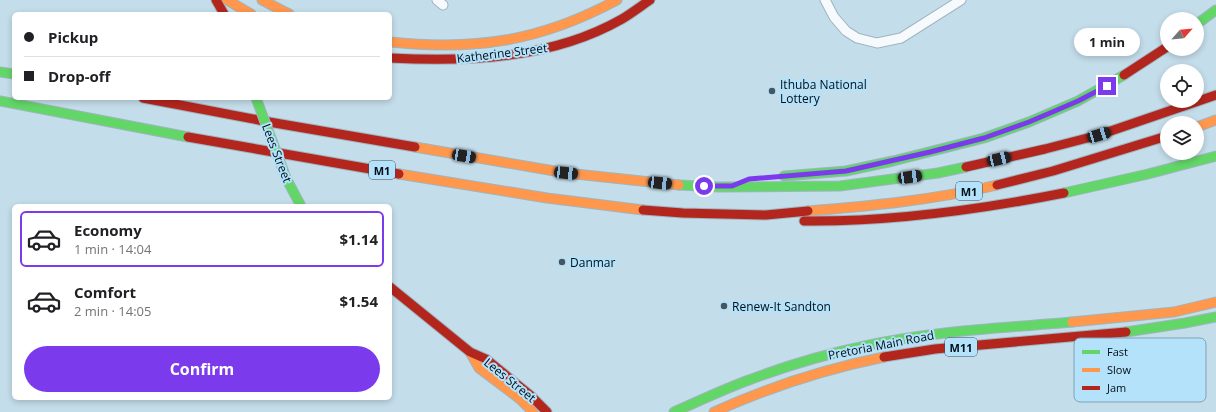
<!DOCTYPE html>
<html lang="en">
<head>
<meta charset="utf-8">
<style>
  :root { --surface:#fff; --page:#f6f6f6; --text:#202124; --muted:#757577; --line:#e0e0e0; --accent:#7c3aed }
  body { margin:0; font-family:"Open Sans",sans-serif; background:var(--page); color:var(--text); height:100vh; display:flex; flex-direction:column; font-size:15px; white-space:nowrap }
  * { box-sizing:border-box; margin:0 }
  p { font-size:13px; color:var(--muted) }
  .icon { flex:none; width:22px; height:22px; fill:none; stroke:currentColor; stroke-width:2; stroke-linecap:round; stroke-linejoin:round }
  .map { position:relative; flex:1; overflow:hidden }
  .drawer { position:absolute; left:12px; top:204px; width:380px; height:196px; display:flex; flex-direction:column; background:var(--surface); border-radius:6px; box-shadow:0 2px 6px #0003 }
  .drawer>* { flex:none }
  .hud { position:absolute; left:12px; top:12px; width:380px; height:88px; border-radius:6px; box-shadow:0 2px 6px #0003; display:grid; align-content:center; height:88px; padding:0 12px; background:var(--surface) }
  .needle { width:26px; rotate:63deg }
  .controls { position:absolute; left:1160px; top:12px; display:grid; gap:8px }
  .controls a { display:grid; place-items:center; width:44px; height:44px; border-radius:50%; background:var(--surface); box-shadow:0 2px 6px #0003; font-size:20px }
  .end { position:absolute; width:18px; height:18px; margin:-9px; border:5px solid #7c3aed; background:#fff; box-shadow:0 0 0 2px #fff }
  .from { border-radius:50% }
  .bubble { position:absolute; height:28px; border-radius:14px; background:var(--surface); box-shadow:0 2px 6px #0003; font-size:13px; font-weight:700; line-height:28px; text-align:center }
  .car { position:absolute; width:12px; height:24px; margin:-12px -6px; border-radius:5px; box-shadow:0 0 3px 1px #0007; background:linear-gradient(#222 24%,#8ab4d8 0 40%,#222 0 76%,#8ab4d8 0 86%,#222 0) }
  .hud b { display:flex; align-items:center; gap:14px; height:38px; font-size:15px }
  .hud b+b { border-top:1px solid var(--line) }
  .hud i { width:10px; height:10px; background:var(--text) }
  ul { padding:7px 0 0; list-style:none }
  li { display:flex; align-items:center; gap:12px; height:56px; margin:0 8px 6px; padding:0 4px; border:2px solid transparent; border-radius:6px }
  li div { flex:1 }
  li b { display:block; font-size:15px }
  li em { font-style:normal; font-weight:700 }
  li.on { border-color:var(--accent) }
  li>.icon { width:36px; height:36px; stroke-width:1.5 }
  .action { display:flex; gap:8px; margin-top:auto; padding:8px 12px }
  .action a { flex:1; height:46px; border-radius:24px; background:var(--accent); color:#fff; font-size:16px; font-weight:700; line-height:46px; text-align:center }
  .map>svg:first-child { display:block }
</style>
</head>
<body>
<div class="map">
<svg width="1216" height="412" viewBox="0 0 1216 412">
  <rect width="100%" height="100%" fill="#c4ddea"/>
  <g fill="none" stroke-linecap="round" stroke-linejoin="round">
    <g stroke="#9fb5c0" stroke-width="11">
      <path id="street" d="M 437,0 L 443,5
        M 825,0 L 834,17 L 846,31 L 857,38 L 877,43 L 901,38 L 961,0"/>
    </g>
    <g stroke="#9fb5c0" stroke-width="11">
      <path id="fast" d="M 1197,24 L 1216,10
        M 0,72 L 14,74
        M 0,101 L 188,137
        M 784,176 L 846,171 L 893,161 L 984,138 L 1029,122 L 1078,101 L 1124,75
        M 679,185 L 719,187 L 840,186 L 938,173 L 966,167
        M 1064,193 L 1148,174 L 1216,156
        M 1126,332 L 1185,323 L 1216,317
        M 674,412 C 699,401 724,389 749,380 C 786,366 826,354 865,346 C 933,331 1003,328 1072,322"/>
    </g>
    <g stroke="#9fb5c0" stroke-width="11">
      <path id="slow" d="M 227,0 L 251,14
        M 262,0 L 289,14
        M 390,42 C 476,51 541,41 617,0
        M 1197,127 L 1216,120
        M 415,147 L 566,173 L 679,185
        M 399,174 L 547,198 L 643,210
        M 808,211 C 871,206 934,200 997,185
        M 1072,322 L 1174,312 L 1216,302
        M 470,352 L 479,368 L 520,399 L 533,412
        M 714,412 C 769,387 825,369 884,357"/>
    </g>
    <g stroke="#9fb5c0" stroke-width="11">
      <path id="jam" d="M 216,0 L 224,14
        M 390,58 C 468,62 552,59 622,19 C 632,13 641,6 650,0
        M 1124,75 L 1167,47
        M 143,98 L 269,122 L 415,147
        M 188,137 L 399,174
        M 966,167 L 1045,149 L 1099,135 L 1216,95
        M 997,185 L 1053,171 L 1167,136
        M 643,210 L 683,213 L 766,215 L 808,211
        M 804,221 C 891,222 978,210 1064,193
        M 390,287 L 470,352 L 486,359 L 530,395 L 547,412
        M 884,357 L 935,349 L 1126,332"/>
    </g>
    <use href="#street" stroke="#f6fafc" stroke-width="9"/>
    <use href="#fast" stroke="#63d668" stroke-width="9"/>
    <use href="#slow" stroke="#ff974d" stroke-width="9"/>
    <use href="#jam" stroke="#b3261e" stroke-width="9"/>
    <g stroke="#9fb5c0" stroke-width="11" stroke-linecap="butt">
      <path id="fast-bridge" d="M 256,98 L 286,178 L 301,206"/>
    </g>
    <use href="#fast-bridge" stroke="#63d668" stroke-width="9"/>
  </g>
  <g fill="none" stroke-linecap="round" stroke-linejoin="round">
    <path stroke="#7c3aed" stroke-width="5" d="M 704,186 L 732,186 L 749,179 L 846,171 L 930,152 L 984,138 L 1029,122 L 1078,101 L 1107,86"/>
  </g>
  <g fill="#455662" stroke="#b4e2fa" stroke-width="1.5">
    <circle cx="772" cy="91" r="4"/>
    <circle cx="562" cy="262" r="4"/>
    <circle cx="724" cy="306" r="4"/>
  </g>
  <g text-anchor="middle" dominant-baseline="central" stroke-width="4" stroke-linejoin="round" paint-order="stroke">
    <g fill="#b4e2fa" stroke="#364e5c" stroke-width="1">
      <rect x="369" y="161" width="26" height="18" rx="3"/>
      <rect x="956" y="182" width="26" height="18" rx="3"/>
      <rect x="945" y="338" width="32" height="18" rx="3"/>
    </g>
    <g font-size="11" font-weight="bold" fill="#000e18">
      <text x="382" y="170">M1</text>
      <text x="969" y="191">M1</text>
      <text x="961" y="347">M11</text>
    </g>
    <g font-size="12" fill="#000e18" stroke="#b4e2fa">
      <text transform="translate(502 53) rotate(-7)">Katherine Street</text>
      <text transform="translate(277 153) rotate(69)">Lees Street</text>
      <text transform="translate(881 345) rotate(-11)">Pretoria Main Road</text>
      <text transform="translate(510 380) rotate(39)">Lees Street</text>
    </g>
    <g font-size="12" fill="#000e18" stroke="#b4e2fa" text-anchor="start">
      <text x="780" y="84">Ithuba National<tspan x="780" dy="14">Lottery</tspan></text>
      <text x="570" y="262">Danmar</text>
      <text x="732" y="306">Renew-It Sandton</text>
    </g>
  </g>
  <rect x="1074" y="338" width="132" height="64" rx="6" fill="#b4e2fa" stroke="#7ea2b6" stroke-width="1"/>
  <rect x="1082" y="350" width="18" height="4" fill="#63d668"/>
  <rect x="1082" y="368" width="18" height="4" fill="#ff974d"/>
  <rect x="1082" y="386" width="18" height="4" fill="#b3261e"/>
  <g font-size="11" fill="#000e18">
    <text x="1107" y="356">Fast</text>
    <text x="1107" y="374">Slow</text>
    <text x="1107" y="392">Jam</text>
  </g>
</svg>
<div class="controls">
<a><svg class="needle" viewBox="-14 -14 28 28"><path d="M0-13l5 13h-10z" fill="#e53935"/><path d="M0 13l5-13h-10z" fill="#757577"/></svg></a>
<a><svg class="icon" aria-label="locate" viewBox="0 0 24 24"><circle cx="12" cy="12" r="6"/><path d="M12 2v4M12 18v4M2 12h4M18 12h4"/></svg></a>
<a><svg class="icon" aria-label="layers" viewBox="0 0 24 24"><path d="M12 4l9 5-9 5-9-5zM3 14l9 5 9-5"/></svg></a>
</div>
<i class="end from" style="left:704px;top:186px"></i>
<i class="end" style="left:1107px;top:86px"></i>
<div class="bubble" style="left:1074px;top:28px;width:66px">1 min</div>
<i class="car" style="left:1099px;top:135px;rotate:73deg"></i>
<i class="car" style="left:464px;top:156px;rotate:100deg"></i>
<i class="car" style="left:999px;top:159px;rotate:77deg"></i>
<i class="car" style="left:566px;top:173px;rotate:96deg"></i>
<i class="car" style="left:910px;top:177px;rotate:82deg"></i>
<i class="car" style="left:660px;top:183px;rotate:96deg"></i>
<div class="hud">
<b><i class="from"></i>Pickup</b>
<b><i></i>Drop-off</b>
</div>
<section class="drawer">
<ul>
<li class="on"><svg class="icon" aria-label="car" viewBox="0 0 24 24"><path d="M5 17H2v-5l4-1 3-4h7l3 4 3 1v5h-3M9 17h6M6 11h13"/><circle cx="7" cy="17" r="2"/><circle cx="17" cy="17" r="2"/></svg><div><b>Economy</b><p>1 min · 14:04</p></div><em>$1.14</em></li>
<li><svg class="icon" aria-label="car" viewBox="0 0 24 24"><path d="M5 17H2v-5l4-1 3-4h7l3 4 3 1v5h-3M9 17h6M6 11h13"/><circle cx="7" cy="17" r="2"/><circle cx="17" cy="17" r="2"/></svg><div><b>Comfort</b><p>2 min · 14:05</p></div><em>$1.54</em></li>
</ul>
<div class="action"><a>Confirm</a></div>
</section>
</div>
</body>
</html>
